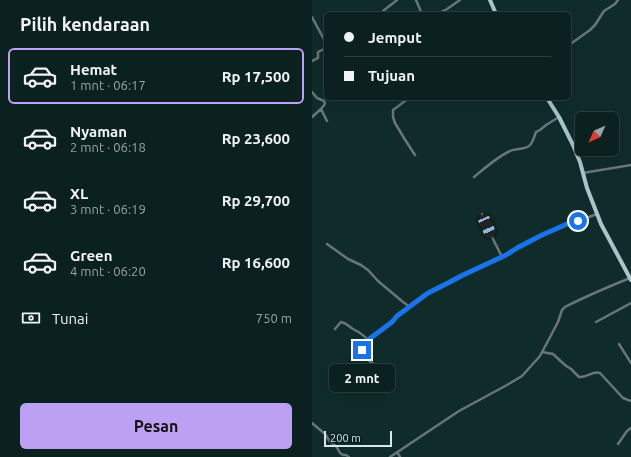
<!DOCTYPE html>
<html lang="id">
<head>
<meta charset="utf-8">
<style>
  :root { --surface:#0b2120; --page:#192e2d; --text:#f1f3f6; --muted:#9aa3a5; --line:#2b3e3e; --accent:#bca0f2 }
  body { margin:0; font-family:Ubuntu,sans-serif; background:var(--page); color:var(--text); height:100vh; display:flex; flex-direction:column; font-size:15px; white-space:nowrap }
  * { box-sizing:border-box; margin:0 }
  p { font-size:13px; color:var(--muted) }
  .icon { flex:none; width:22px; height:22px; fill:none; stroke:currentColor; stroke-width:2; stroke-linecap:round; stroke-linejoin:round }
  .map { position:relative; flex:1; overflow:hidden }
  .drawer { display:flex; flex-direction:column; background:var(--surface); width:312px }
  .drawer>* { flex:none }
  .guide { position:absolute; left:12px; top:12px; width:247px; height:88px; border-radius:6px; box-shadow:0 4px 16px #0002,0 0 0 1px var(--line); display:grid; align-content:center; height:88px; padding:0 20px; background:var(--surface) }
  .needle { width:26px; rotate:225deg }
  .buttons { position:absolute; left:263px; top:112px; display:grid; gap:8px }
  .buttons a { display:grid; place-items:center; width:44px; height:44px; border-radius:6px; background:var(--surface); box-shadow:0 4px 16px #0002,0 0 0 1px var(--line); font-size:20px }
  .scale { position:absolute; left:12px; bottom:10px; width:68px; box-sizing:border-box; padding-left:4px; border:2px solid #d7e7e5; border-top:0; font-size:11px; line-height:14px; white-space:nowrap; color:#d7e7e5; -webkit-text-stroke:3px #052221; paint-order:stroke }
  .end { position:absolute; width:18px; height:18px; margin:-9px; border:5px solid #1a73e8; background:#fff; box-shadow:0 0 0 2px #fff }
  .from { border-radius:50% }
  .bubble { position:absolute; height:28px; border-radius:6px; background:var(--surface); box-shadow:0 4px 16px #0002,0 0 0 1px var(--line); font-size:13px; font-weight:700; line-height:28px; text-align:center }
  .car { position:absolute; width:12px; height:24px; margin:-12px -6px; border-radius:5px; box-shadow:0 0 3px 1px #0007; background:linear-gradient(#222 24%,#8ab4d8 0 40%,#222 0 76%,#8ab4d8 0 86%,#222 0) }
  .guide b { display:flex; align-items:center; gap:14px; height:38px; font-size:15px }
  .guide b+b { border-top:1px solid var(--line) }
  .guide i { width:10px; height:10px; background:var(--text) }
  ul { padding:0; list-style:none }
  li { display:flex; align-items:center; gap:12px; height:56px; margin:0 8px 6px; padding:0 12px; border:2px solid transparent; border-radius:6px }
  li div { flex:1 }
  li b { display:block; font-size:15px }
  li em { font-style:normal; font-weight:700 }
  li.on { border-color:var(--accent) }
  li>.icon { width:36px; height:36px; stroke-width:1.5 }
  h2 { padding:0 20px; font-size:18px; line-height:48px }
  .pay { display:flex; align-items:center; gap:10px; height:44px; padding:0 20px; font-size:15px }
  .pay p { margin-inline-start:auto }
  .action { display:flex; gap:8px; margin-top:auto; padding:8px 20px }
  .action a { flex:1; height:46px; border-radius:6px; background:var(--accent); color:#111; font-size:16px; font-weight:700; line-height:46px; text-align:center }
  main { display:flex; flex:1; min-height:0 }
  .map>svg:first-child { display:block }
</style>
</head>
<body>
<main>
<section class="drawer">
<h2>Pilih kendaraan</h2>
<ul>
<li class="on"><svg class="icon" aria-label="car" viewBox="0 0 24 24"><path d="M5 17H2v-5l4-1 3-4h7l3 4 3 1v5h-3M9 17h6M6 11h13"/><circle cx="7" cy="17" r="2"/><circle cx="17" cy="17" r="2"/></svg><div><b>Hemat</b><p>1 mnt · 06:17</p></div><em>Rp 17,500</em></li>
<li><svg class="icon" aria-label="car" viewBox="0 0 24 24"><path d="M5 17H2v-5l4-1 3-4h7l3 4 3 1v5h-3M9 17h6M6 11h13"/><circle cx="7" cy="17" r="2"/><circle cx="17" cy="17" r="2"/></svg><div><b>Nyaman</b><p>2 mnt · 06:18</p></div><em>Rp 23,600</em></li>
<li><svg class="icon" aria-label="car" viewBox="0 0 24 24"><path d="M5 17H2v-5l4-1 3-4h7l3 4 3 1v5h-3M9 17h6M6 11h13"/><circle cx="7" cy="17" r="2"/><circle cx="17" cy="17" r="2"/></svg><div><b>XL</b><p>3 mnt · 06:19</p></div><em>Rp 29,700</em></li>
<li><svg class="icon" aria-label="car" viewBox="0 0 24 24"><path d="M5 17H2v-5l4-1 3-4h7l3 4 3 1v5h-3M9 17h6M6 11h13"/><circle cx="7" cy="17" r="2"/><circle cx="17" cy="17" r="2"/></svg><div><b>Green</b><p>4 mnt · 06:20</p></div><em>Rp 16,600</em></li>
</ul>
<div class="pay"><svg class="icon" aria-label="cash" viewBox="0 0 24 24"><path d="M3 7h18v10H3z"/><circle cx="12" cy="12" r="2"/></svg>Tunai<p>750 m</p></div>
<div class="action"><a>Pesan</a></div>
</section>
<div class="map">
<svg width="319" height="457" viewBox="0 0 319 457">
  <rect width="100%" height="100%" fill="#0f2c2a"/>
  <g fill="none" stroke-linecap="round" stroke-linejoin="round">
    <path stroke="#697578" stroke-width="2.5" d="M 104,0 L 110,14
      M 72,14 L 71,11 L 85,0
      M 125,14 L 135,9 L 148,0
      M 0,17 L 14,43
      M 257,45 L 278,30 L 283,25 L 292,11 L 303,4 L 306,0
      M 0,61 L 6,58 L 6,52 L 12,49 L 14,45
      M 0,92 L 5,98 L 12,101 L 13,104 L 9,109 L 0,117
      M 99,98 L 93,101 L 81,110 L 81,117 L 83,123 L 92,138 L 103,155
      M 9,109 L 15,121
      M 300,126 L 303,125
      M 261,145 L 270,140
      M 271,173 L 319,165
      M 162,177 C 173,168 185,157 198,151 C 204,148 211,150 217,146 C 221,143 222,137 224,132 L 228,130 L 234,125 L 247,117
      M 170,214 L 180,237 L 190,257
      M 15,244 L 36,259 L 49,265 L 56,270 L 66,281 L 91,302 L 98,307
      M 284,322 L 319,303
      M 23,329 L 29,322 C 35,323 36,326 41,329 C 47,332 51,334 56,340
      M 307,344 L 319,363
      M 230,352 L 241,354 L 253,365 L 259,369 L 267,377 C 275,378 281,370 288,373 L 311,398 L 319,401
      M 77,377 L 66,367 L 56,360 L 51,355 L 49,350 L 49,347 L 56,340 L 80,322 L 85,316 L 119,291 L 137,283 L 152,274 L 194,255 L 205,248 L 230,235 L 255,224 L 269,220 L 285,214
      M 0,423 L 13,434 L 18,442 L 24,446 L 28,453 L 31,455 L 34,455 L 37,457
      M 306,444 L 315,431 L 319,428
      M 85,452 L 88,457
      M 78,457 L 147,411 L 195,385 L 210,376 L 228,356 L 246,322 L 250,310 L 253,307 C 274,296 296,287 318,278"/>
    <path stroke="#aac4cb" stroke-width="4" d="M 178,0 L 184,14
      M 235,98 L 247,117 L 261,145 L 268,162 L 275,188 L 289,224 L 319,280"/>
  </g>
  <g fill="none" stroke-linecap="round" stroke-linejoin="round">
    <path stroke="#1a73e8" stroke-width="5" d="M 50,350 L 50,345 L 56,340 L 80,322 L 85,316 L 116,293 L 136,283 L 149,276 L 194,255 L 205,248 L 230,235 L 255,224 L 266,221"/>
  </g>
</svg>
<div class="buttons">
<a><svg class="needle" viewBox="-14 -14 28 28"><path d="M0-13l5 13h-10z" fill="#e53935"/><path d="M0 13l5-13h-10z" fill="#9aa3a5"/></svg></a>
</div>
<div class="scale">200 m</div>
<i class="end from" style="left:266px;top:221px"></i>
<i class="end" style="left:50px;top:350px"></i>
<div class="bubble" style="left:17px;top:364px;width:66px">2 mnt</div>
<i class="car" style="left:175px;top:226px;rotate:156deg"></i>
<div class="guide">
<b><i class="from"></i>Jemput</b>
<b><i></i>Tujuan</b>
</div>
</div>
</main>
</body>
</html>
